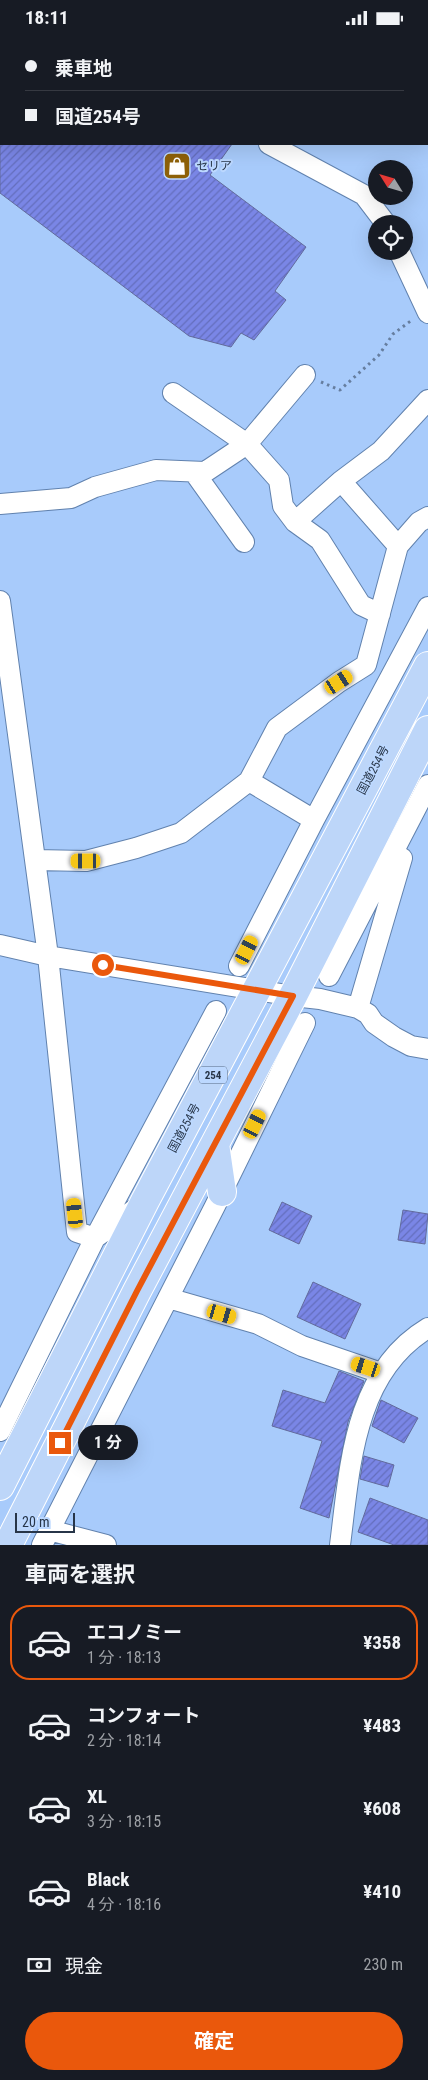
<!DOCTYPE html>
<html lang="ja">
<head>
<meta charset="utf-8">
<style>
  :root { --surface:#171b24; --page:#20242c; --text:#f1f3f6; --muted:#9ea1a6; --line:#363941; --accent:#ea580c }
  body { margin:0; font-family:"Roboto Condensed","Noto Sans JP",sans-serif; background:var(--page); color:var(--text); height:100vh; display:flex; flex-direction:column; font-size:19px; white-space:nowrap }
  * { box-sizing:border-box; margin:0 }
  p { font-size:16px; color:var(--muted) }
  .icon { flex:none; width:28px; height:28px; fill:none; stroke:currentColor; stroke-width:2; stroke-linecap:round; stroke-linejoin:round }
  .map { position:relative; height:1510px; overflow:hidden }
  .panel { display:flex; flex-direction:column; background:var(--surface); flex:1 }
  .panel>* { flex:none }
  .banner { position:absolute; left:0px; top:0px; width:429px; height:110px; box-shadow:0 5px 20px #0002; display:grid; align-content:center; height:110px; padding:0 25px; background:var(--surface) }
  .needle { width:32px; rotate:307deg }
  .fabs { position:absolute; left:368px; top:125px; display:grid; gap:10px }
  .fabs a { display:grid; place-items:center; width:45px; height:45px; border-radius:50%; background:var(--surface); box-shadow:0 5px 20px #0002; font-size:25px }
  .scale { position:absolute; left:15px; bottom:12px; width:60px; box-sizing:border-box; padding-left:5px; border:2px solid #273548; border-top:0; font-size:14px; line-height:18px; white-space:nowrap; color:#273548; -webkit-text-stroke:4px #bcd8ff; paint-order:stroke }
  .end { position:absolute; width:22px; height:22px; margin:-11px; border:6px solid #ea580c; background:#fff; box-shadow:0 0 0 2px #fff }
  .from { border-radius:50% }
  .bubble { position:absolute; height:35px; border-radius:18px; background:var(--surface); box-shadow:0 5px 20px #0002; font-size:16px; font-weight:700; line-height:35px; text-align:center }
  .car { position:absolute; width:15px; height:30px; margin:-15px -8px; border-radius:6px; box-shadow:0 0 4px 1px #0007; background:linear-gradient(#f5c518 24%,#345 0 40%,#f5c518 0 76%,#345 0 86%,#f5c518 0) }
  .banner b { display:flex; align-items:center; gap:18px; height:48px; font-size:19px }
  .banner b+b { border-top:1px solid var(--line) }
  .banner i { width:12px; height:12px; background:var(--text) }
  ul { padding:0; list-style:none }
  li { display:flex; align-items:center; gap:15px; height:75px; margin:0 10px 8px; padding:0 15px; border:2px solid transparent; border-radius:20px }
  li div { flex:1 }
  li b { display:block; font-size:19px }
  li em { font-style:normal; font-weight:700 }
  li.selected { border-color:var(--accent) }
  li>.icon { width:45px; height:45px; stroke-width:1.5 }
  h2 { padding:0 25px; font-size:22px; line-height:60px }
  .pay { display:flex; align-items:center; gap:12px; height:55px; padding:0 25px; font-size:19px }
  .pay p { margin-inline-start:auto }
  .button { display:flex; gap:10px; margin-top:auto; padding:10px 25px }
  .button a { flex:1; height:58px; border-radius:30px; background:var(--accent); color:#fff; font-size:20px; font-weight:700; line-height:58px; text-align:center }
  .status { display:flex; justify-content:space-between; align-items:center; height:35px; padding:0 25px; background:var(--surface); direction:ltr }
  .status svg { height:14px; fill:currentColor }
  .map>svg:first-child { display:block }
</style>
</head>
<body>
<div class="status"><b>18:11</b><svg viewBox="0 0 49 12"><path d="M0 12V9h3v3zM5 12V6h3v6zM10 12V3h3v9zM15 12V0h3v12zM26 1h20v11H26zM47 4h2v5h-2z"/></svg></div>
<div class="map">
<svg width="428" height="1510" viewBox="0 0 428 1510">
  <defs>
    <pattern id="building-hatch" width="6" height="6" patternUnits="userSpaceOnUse" patternTransform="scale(1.25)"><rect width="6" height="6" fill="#7a86e6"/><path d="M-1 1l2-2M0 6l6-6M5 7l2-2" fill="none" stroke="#646ebc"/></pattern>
  </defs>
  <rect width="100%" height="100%" fill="#a8cbfb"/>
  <path fill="url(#building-hatch)" stroke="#626a9b" d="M 0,109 L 232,109 L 210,140 L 306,212 L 275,256 L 286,265 L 254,305 L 241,298 L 231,312 L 189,301 L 0,158 Z
    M 282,1167 L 312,1181 L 299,1209 L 269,1195 Z
    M 403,1175 L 428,1179 L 425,1209 L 398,1205 Z
    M 313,1247 L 361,1269 L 345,1304 L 297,1282 Z
    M 339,1336 L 364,1346 L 348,1387 L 329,1483 L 300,1473 L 322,1406 L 272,1391 L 283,1355 L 325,1368 Z
    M 381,1365 L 418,1383 L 404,1408 L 372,1391 Z
    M 364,1421 L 394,1430 L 388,1452 L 360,1444 Z
    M 370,1463 L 428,1485 L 428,1510 L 394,1510 L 358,1497 Z"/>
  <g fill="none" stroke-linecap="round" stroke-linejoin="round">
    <g stroke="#6182ae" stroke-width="22">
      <path id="minor" d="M 117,0 L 120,1
        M 211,1 L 211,0
        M 269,109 L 364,160 L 386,189
        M 399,216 L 428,278
        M 173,358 L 247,409 L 279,445 L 283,471 L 295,487 L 320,505 L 361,570 L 380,579
        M 194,437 L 244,507
        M 341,446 L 398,511
        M 0,469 L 71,463 L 95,452 L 156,435 L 205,437 L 247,409 L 305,340
        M 295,487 L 341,446 L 381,416 L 428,365
        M 0,566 L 48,921 L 77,1197 L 95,1203 L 142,1169
        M 249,746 L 314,785
        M 35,825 L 86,826 L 136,813 L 181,798 L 249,746 L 277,693 L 339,647 L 366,630 L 398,511 L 419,487 L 428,482
        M 0,910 L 48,921 L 293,961 L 320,964 L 358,973 L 368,979 L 374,988 L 394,1002 L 411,1011 L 428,1014
        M 239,931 L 314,785 L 428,572
        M 329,941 L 428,750
        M 358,973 L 402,823 L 391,818
        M 168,1263 L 258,1289 L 302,1311 L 381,1338
        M 0,1396 L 95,1203 L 216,976
        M 49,1495 L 106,1510
        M 42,1510 L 215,1171 L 305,988
        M 340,1510 C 350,1433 353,1338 428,1293"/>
    </g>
    <g stroke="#fff" stroke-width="30">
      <path id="highway" d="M 215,1109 L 222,1157
        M 0,1451 L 145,1166 L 428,631
        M 8,1510 L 137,1256 L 293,961 L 428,695"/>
    </g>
    <path stroke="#667e9f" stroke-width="3" stroke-dasharray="2.5 4" stroke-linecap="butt" d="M 321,347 L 340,355 L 379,320 L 393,299 L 412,285"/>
    <use href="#minor" stroke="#fff" stroke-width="20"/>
    <use href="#highway" stroke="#bdd6f9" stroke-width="28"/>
  </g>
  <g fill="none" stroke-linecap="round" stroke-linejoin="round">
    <path stroke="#ea580c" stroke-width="6" d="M 60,1408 L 137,1256 L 293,961 L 103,930"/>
  </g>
  <defs>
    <g id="shop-square" transform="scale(1.4375)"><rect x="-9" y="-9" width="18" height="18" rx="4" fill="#8e6108" stroke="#bcd8ff"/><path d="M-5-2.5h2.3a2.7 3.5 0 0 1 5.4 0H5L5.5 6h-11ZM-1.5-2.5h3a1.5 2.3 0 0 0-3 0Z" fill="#fff"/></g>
  </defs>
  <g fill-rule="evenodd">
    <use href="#shop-square" x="177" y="131"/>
  </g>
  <g text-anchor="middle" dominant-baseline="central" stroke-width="4" stroke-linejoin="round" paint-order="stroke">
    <rect fill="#bcd8ff" stroke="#54667f" stroke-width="1" x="199" y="1031.5" width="28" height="17" rx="4"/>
    <g font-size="11" font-weight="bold" fill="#273548">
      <text x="213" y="1040">254</text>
    </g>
    <g font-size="12" fill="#273548" stroke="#bcd8ff" text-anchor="start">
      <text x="196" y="131">セリア</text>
    </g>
    <g font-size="12" fill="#273548" stroke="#bcd8ff">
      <text transform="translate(373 735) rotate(-62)">国道254号</text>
      <text transform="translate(184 1093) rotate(-62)">国道254号</text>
    </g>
  </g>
</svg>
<div class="fabs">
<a><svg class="needle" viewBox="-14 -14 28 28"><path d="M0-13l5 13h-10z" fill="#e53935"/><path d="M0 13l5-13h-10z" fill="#9ea1a6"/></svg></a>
<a><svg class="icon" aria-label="locate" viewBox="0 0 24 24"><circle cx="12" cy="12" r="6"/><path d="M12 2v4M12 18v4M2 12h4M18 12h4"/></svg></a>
</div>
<div class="scale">20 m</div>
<i class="end from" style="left:103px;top:930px"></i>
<i class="end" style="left:60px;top:1408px"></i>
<div class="bubble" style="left:78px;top:1390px;width:60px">1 分</div>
<i class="car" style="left:339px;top:647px;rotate:57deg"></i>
<i class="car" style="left:86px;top:826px;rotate:270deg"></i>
<i class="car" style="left:247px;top:915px;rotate:27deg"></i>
<i class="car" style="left:255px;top:1089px;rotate:26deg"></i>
<i class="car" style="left:75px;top:1178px;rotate:354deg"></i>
<i class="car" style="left:222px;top:1279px;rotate:106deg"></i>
<i class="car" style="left:366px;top:1332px;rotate:288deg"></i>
<div class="banner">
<b><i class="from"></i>乗車地</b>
<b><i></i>国道254号</b>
</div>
</div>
<section class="panel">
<h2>車両を選択</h2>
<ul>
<li class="selected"><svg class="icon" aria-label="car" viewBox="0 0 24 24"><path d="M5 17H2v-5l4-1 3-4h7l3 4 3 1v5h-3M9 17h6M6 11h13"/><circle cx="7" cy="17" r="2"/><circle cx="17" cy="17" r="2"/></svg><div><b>エコノミー</b><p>1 分 · 18:13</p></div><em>¥358</em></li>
<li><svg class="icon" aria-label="car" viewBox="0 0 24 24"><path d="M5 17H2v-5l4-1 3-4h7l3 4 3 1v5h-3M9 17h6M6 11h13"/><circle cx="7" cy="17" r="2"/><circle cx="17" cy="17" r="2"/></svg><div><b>コンフォート</b><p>2 分 · 18:14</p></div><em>¥483</em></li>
<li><svg class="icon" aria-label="car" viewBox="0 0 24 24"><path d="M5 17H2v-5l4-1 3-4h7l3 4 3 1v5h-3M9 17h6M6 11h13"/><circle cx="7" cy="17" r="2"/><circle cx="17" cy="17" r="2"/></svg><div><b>XL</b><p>3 分 · 18:15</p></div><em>¥608</em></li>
<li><svg class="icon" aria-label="car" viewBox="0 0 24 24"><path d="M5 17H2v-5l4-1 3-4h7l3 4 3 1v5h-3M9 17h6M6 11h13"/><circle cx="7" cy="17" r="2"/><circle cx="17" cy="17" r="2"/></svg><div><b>Black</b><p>4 分 · 18:16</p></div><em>¥410</em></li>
</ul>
<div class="pay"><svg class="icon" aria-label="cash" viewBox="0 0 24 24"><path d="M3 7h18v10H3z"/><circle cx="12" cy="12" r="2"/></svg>現金<p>230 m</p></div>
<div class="button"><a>確定</a></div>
</section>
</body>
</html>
